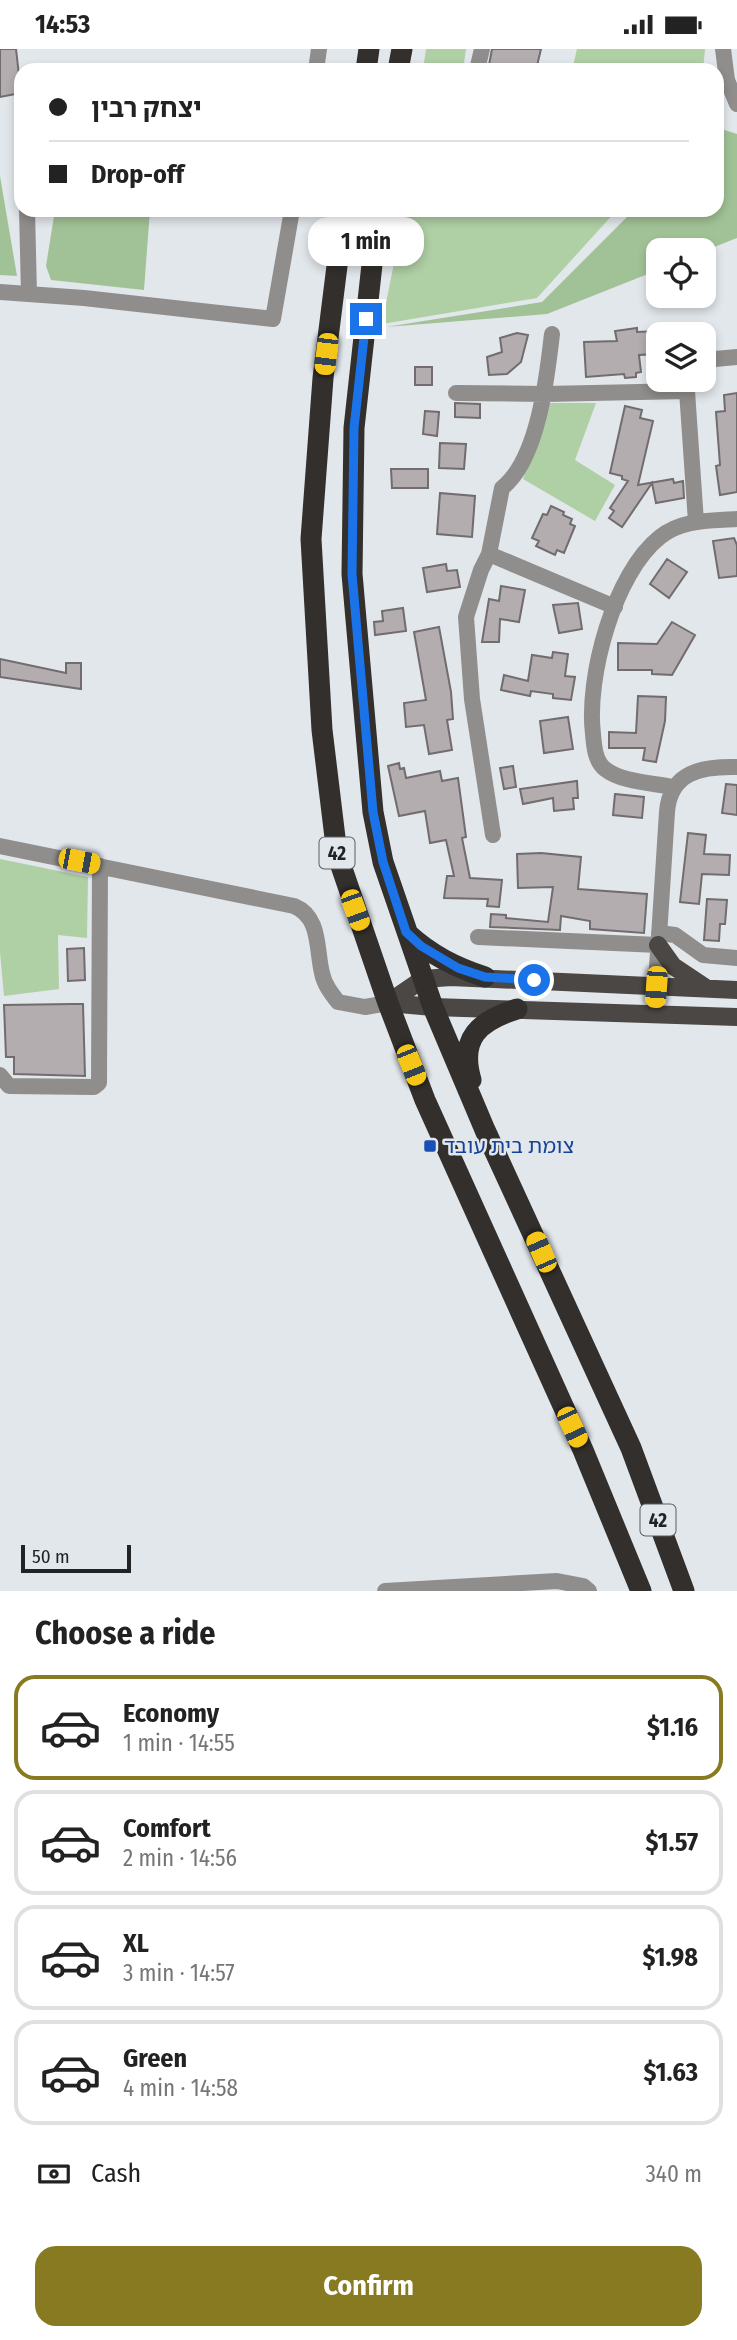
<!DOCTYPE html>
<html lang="en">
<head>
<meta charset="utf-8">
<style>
  :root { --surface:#fff; --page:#f2f2f2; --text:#222; --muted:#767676; --line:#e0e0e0; --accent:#877a20 }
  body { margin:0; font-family:"Fira Sans Condensed","Noto Sans Hebrew",sans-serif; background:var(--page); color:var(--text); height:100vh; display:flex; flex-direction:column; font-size:26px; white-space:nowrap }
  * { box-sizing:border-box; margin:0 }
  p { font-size:23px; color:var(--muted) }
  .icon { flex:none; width:38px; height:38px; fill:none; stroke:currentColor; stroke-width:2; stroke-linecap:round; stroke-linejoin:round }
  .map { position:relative; height:1542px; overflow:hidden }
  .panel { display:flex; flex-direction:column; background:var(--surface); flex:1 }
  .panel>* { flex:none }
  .guide { position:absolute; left:14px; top:14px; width:710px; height:154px; border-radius:21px; box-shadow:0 4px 10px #0003; display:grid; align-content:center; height:154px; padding:0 35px; background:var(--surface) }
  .controls { position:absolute; left:646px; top:189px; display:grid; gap:14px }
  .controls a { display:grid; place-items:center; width:70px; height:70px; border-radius:14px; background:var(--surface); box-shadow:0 4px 10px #0003; font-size:35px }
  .scale { position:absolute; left:21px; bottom:18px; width:110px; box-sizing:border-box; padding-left:7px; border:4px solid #212324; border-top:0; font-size:19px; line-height:24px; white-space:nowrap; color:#212324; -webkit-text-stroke:5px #e2e7eb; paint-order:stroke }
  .end { position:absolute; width:32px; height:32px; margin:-16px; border:9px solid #1a73e8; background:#fff; box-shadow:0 0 0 4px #fff }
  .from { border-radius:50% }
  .bubble { position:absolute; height:49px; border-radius:21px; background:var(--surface); box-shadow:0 4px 10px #0003; font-size:23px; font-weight:700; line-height:49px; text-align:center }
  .car { position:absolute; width:21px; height:42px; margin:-21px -10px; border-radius:9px; box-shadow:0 0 5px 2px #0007; background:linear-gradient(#f5c518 24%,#345 0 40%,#f5c518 0 76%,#345 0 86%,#f5c518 0) }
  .guide b { display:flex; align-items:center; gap:24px; height:66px; font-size:26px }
  .guide b+b { border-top:2px solid var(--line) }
  .guide i { width:18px; height:18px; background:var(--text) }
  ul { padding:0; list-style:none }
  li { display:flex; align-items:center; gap:21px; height:105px; margin:0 14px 10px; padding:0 21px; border:4px solid var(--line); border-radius:21px }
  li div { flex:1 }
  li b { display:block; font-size:26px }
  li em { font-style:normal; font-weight:700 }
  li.current { border-color:var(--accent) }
  li>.icon { width:63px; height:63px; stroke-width:1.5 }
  h2 { padding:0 35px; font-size:32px; line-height:84px }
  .pay { display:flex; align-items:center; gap:18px; height:77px; padding:0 35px; font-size:26px }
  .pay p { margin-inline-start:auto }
  .cta { display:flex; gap:14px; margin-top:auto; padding:14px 35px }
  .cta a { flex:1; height:80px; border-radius:21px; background:var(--accent); color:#fff; font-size:28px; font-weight:700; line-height:80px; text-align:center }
  .status { display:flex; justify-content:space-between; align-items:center; height:49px; padding:0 35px; background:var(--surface); direction:ltr }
  .status svg { height:19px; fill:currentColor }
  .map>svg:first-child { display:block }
</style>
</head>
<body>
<div class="status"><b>14:53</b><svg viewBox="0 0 49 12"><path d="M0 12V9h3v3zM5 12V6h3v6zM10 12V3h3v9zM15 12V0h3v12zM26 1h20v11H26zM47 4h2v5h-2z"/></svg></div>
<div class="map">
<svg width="737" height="1542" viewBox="0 0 737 1542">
  <rect width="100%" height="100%" fill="#e2e7eb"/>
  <path fill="#afcfa5" d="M 426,0 L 466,0 L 463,21 L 423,21 Z
    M 577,0 L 705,0 L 703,21 L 572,21 Z
    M 410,161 L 617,161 L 537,249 L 382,275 L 400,183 Z
    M 548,354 L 596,354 L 575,411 L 615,436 L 595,472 L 523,430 Z
    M 0,810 L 88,828 L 87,889 L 58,886 L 59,940 L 4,947 L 0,903 Z"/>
  <path fill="#a1c296" d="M 718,79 L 737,85 L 737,189 L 704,202 L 658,201 L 658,221 L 547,265 L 386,278 L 542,253 L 634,161 L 718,161 Z
    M 0,127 L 17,227 L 0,226 Z
    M 55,161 L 150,161 L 144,241 L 51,231 L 46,217 Z"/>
  <path fill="#b3adaf" stroke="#716c6e" stroke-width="2" d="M 0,0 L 16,0 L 21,44 L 0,48 Z
    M 492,0 L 541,0 L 536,21 L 488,21 Z
    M 637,279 L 637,283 L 658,282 L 658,305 L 639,306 L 641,323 L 636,324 L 636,328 L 625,329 L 624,325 L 586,328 L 584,293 L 617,292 L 615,282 Z
    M 517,284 L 528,286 L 521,313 L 507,325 L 489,326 L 487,308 L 502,303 L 500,289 Z
    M 415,318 L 432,318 L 432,336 L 415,336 Z
    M 737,344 L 737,443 L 720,446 L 716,417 L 720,416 L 716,363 L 725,362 L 724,346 Z
    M 455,354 L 480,355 L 480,369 L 455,368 Z
    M 625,357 L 642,361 L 640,369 L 653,372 L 638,436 L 673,430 L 674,434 L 683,432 L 684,449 L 656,454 L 652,434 L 622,478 L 609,469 L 614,462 L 610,459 L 628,432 L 622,430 L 622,427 L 610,424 Z
    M 425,362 L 439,363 L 437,387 L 423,385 Z
    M 440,394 L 466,395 L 464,420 L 439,419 Z
    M 391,420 L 428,420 L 428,439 L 392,439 Z
    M 440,444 L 475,447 L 472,488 L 437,485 Z
    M 551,457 L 564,463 L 563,466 L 572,470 L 570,475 L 575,477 L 564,504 L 557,501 L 555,506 L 536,497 L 539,492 L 532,489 L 543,465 L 547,466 Z
    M 734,489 L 737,496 L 737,527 L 719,529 L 713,492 Z
    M 667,510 L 687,523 L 669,549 L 650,535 Z
    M 446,515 L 447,522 L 457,521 L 460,538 L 427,543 L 423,519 Z
    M 501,537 L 525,541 L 519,573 L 500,570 L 499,593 L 482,593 L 489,550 L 499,552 Z
    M 578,554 L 582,580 L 559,584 L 553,556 Z
    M 403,559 L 406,582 L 375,586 L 374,573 L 383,572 L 382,562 Z
    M 672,573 L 695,586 L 672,626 L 652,625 L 652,621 L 618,621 L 618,594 L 657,595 Z
    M 439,578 L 451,643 L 453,670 L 447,671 L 452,701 L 429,705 L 424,676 L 406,678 L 404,654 L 426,651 L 414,583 Z
    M 553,603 L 568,605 L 565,627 L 575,628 L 571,651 L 553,649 L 553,645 L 531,642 L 530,647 L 501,641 L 504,626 L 528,632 L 532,606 L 552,609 Z
    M 0,610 L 66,624 L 66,614 L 81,614 L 81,640 L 0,628 Z
    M 638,647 L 666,648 L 665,672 L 656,713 L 643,711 L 645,699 L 609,699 L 609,683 L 636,684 Z
    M 568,668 L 573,700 L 544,704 L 540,672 Z
    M 399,714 L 400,720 L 404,719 L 406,729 L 440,722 L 442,732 L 458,729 L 466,788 L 462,789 L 470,829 L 502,831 L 499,858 L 487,857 L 488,850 L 444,849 L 447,827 L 454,827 L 446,791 L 430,794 L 425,762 L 399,767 L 388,717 Z
    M 513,717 L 516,738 L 504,740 L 500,719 Z
    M 577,732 L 578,749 L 573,749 L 574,760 L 554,762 L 553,749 L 523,755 L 520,740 Z
    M 726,735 L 737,736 L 737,766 L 722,764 Z
    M 615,745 L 644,748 L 642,769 L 613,766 Z
    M 688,784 L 706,786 L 704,805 L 730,806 L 729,826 L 702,825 L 699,855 L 680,853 Z
    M 541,804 L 581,808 L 578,840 L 647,845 L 644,884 L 590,880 L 590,872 L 561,867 L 560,881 L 490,878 L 491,865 L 506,866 L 506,869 L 548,873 L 553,838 L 518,839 L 517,805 Z
    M 707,850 L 727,851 L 725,875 L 720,875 L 719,892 L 704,891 Z
    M 84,899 L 85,931 L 68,932 L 67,900 Z
    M 72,955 L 83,955 L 85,1027 L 14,1025 L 14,1008 L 6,1008 L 4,956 Z"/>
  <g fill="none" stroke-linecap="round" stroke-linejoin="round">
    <path stroke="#908e8c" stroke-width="16" d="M 723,0 L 727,31 L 737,55
      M 316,21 L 319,0
      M 477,21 L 482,0
      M 27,161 L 29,245
      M 0,243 L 84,249 L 273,270 L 292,161
      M 704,311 L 737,308
      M 456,344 L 545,345 L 687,342 L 696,473
      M 489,505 L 502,439 C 538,411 547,329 552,285
      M 672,738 C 653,734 621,733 605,720 C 595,712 594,697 593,685 C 586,629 614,524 660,488 C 682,470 711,472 737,470
      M 493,786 L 472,650 L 466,568 L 481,521 L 489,505 L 615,558
      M 0,797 L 294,857 C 321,868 316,900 322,924 C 324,935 331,944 338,953 L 365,958 L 388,954
      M 659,884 L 675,886 L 703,906 L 737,909
      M 478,888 L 658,896
      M 654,965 L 667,763 C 670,723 702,717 737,718
      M 0,1026 L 9,1037 L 94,1038 L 99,1034 L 100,817
      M 385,1542 L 557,1532 L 583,1537 L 589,1542"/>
    <path stroke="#4a4744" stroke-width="18" d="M 658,896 L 673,917 L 706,939
      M 388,954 L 423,930 L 451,928 L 737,941
      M 388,954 L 433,958 L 737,968"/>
    <path stroke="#322f2c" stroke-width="21" d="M 366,21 L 369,0
      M 398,21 L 402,0
      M 344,161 L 323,329 L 311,490 L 322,681 L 337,805 L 388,954 L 425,1051 L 583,1401 L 641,1542
      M 378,161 L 354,379 L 352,525 L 373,763 L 383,813 L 433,958 L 485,1081 L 631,1399 L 684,1542
      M 408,885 C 431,906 455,918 485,928
      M 471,1031 C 459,989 479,972 517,960"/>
  </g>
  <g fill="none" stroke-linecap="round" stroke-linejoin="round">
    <path stroke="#1a73e8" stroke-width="9" d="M 366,270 L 354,379 L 352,525 L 373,763 L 383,813 L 406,883 L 421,897 L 458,919 L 485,928 L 534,931"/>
  </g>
  <rect fill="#1a4fb4" stroke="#e2e7eb" stroke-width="2.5" x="423" y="1090" width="14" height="14" rx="3.5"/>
  <g text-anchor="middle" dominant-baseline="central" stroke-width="5" stroke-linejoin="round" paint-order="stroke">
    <g fill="#e2e7eb" stroke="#5b5e60" stroke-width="2">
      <rect x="319.5" y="788.5" width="35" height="31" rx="5"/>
      <rect x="640.5" y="1455.5" width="35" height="31" rx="5"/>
    </g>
    <g font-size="19" font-weight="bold" fill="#212324">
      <text x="337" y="804">42</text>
      <text x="658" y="1471">42</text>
    </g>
    <g font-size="21" fill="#164399" stroke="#e2e7eb" text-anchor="start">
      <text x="444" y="1097">צומת בית עובד</text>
    </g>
  </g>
</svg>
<div class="controls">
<a><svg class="icon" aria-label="locate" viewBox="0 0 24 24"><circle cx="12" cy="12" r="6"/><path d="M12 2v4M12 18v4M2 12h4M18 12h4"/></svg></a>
<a><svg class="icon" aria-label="layers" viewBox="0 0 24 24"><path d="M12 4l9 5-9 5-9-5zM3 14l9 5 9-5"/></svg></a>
</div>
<div class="scale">50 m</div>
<i class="end from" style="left:534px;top:931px"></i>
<i class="end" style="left:366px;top:270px"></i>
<div class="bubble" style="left:308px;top:168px;width:116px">1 min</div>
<i class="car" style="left:326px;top:305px;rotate:187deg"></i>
<i class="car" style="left:79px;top:812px;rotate:101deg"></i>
<i class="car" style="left:355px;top:861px;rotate:160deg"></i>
<i class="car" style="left:656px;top:938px;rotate:184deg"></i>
<i class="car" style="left:411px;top:1016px;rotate:158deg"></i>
<i class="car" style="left:541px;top:1203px;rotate:336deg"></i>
<i class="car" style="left:572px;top:1378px;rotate:155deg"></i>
<div class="guide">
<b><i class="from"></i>יצחק רבין</b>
<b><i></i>Drop-off</b>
</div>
</div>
<section class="panel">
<h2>Choose a ride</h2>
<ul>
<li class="current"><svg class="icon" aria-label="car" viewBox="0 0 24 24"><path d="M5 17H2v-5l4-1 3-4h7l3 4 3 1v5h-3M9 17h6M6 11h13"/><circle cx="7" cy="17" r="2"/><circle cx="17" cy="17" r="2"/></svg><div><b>Economy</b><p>1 min · 14:55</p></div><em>$1.16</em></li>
<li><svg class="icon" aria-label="car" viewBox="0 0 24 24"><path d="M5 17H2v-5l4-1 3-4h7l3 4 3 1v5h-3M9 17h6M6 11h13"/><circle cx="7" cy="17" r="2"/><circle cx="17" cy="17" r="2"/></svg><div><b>Comfort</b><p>2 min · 14:56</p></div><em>$1.57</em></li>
<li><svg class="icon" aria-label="car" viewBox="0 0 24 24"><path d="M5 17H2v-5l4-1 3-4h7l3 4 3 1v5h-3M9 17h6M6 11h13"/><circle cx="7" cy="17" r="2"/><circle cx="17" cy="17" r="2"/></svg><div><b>XL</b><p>3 min · 14:57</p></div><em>$1.98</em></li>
<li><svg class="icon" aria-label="car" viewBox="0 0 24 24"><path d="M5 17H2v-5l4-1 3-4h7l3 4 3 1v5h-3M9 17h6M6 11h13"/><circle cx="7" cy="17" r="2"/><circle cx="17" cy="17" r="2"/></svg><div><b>Green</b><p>4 min · 14:58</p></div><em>$1.63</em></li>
</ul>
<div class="pay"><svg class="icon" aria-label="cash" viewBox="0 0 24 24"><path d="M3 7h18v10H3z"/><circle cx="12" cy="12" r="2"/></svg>Cash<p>340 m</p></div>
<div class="cta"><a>Confirm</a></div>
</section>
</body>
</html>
